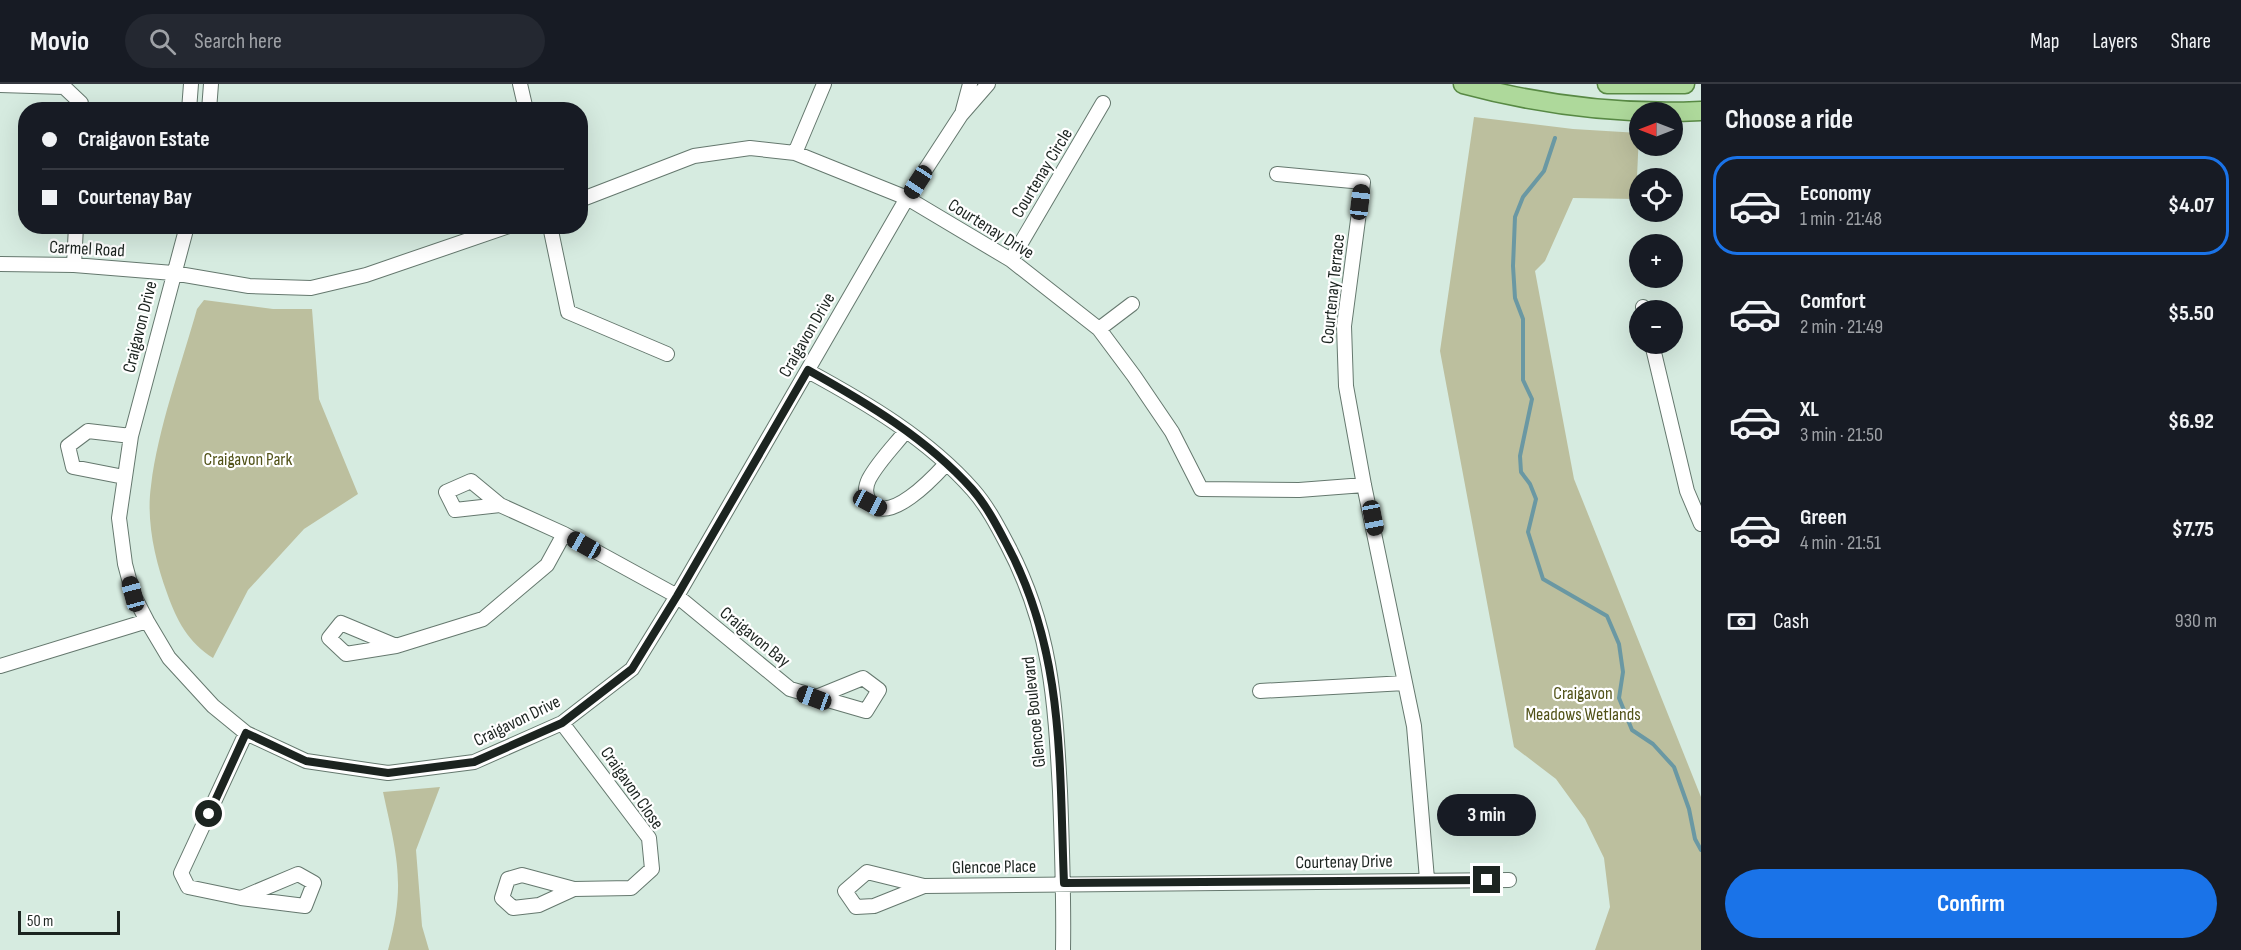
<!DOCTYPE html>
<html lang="en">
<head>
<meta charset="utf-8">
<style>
  :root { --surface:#171b24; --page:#242831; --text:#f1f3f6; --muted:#9ea1a6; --line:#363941; --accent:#1a73e8 }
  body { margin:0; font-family:"Sofia Sans Condensed",sans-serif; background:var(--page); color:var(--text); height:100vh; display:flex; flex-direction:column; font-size:22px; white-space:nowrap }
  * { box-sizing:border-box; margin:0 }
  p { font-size:20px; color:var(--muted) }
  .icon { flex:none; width:33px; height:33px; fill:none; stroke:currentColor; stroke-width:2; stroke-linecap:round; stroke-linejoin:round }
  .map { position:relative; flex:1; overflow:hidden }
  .drawer { display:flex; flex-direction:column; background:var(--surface); width:540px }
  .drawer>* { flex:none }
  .hud { position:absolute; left:18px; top:18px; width:570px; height:132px; border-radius:24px; box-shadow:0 6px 24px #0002; display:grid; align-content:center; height:132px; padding:0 24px; background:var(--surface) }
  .needle { width:39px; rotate:270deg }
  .buttons { position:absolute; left:1629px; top:18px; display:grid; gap:12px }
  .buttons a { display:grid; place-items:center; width:54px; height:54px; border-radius:50%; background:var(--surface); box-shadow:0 6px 24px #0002; font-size:30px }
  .scale { position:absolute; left:18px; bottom:15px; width:102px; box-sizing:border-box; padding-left:6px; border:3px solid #1c2420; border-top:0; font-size:16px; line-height:21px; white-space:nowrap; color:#1c2420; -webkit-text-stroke:4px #fff; paint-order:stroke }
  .end { position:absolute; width:27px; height:27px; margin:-14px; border:8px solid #1c2420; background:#fff; box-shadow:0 0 0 3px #fff }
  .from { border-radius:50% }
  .bubble { position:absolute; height:42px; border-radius:21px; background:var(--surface); box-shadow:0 6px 24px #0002; font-size:20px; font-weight:700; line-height:42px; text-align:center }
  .car { position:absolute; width:18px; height:36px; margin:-18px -9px; border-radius:8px; box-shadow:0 0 4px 2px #0007; background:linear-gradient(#222 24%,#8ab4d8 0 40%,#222 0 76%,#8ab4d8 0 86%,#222 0) }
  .hud b { display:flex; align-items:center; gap:21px; height:57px; font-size:22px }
  .hud b+b { border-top:2px solid var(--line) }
  .hud i { width:15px; height:15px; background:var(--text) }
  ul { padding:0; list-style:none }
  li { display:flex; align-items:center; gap:18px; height:99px; margin:0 12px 9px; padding:0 12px; border:3px solid transparent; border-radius:24px }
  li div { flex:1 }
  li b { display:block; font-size:22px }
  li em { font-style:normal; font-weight:700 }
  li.active { border-color:var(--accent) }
  li>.icon { width:54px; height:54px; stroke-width:1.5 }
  h2 { padding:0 24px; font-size:27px; line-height:72px }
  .pay { display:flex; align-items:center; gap:15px; height:66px; padding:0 24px; font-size:22px }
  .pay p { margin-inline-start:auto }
  .cta { display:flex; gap:12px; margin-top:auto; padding:12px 24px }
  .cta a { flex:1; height:69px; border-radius:36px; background:var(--accent); color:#fff; font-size:24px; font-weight:700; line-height:69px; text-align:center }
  header { display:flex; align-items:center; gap:36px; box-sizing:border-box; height:84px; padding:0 30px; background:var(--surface); border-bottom:2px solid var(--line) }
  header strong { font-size:28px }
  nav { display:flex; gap:33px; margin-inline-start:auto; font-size:21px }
  .search { width:420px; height:54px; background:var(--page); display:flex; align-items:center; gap:15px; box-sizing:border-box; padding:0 21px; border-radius:33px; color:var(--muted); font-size:22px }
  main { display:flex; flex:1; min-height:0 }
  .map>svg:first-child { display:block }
</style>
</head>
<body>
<header>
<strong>Movio</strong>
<div class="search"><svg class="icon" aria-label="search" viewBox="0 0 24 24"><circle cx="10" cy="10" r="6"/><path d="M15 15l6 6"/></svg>Search here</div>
<nav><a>Map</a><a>Layers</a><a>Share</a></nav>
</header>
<main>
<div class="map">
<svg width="1701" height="866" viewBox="0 0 1701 866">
  <rect width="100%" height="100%" fill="#d6ebe0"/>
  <path fill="#bcbf9e" d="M 1474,33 L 1573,45 L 1639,49 L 1636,115 L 1573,114 L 1545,177 L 1535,187 L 1574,395 L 1701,713 L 1701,866 L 1595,866 L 1610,823 L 1604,774 L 1585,735 L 1556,695 L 1514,663 L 1440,267 Z
    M 204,216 L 273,225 L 312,225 L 319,315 L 358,410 L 304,445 L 248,506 L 213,574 C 188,558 177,537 167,509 C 155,476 146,437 151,402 C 158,344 181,282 197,225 Z
    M 440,703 L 416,766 L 422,842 L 429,866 L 388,866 C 406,801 397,772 383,708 Z"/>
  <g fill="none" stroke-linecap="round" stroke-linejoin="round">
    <path stroke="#6a98a3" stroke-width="4" d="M 1555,54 L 1544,87 L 1523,113 L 1515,133 L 1513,182 L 1515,214 L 1523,235 L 1523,296 L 1532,315 L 1520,372 L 1521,388 L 1530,400 L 1536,415 L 1528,448 L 1543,495 L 1607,532 L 1619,560 L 1623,588 L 1619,614 L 1632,646 L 1653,660 L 1674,683 L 1689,725 L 1695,755 L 1701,766"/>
    <g stroke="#65786e" stroke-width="16">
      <path id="minor" d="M 520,0 L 526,26
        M 0,1 L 64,3 L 81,19 L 81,26
        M 189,26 L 191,0
        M 209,26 L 211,0
        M 963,26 L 970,0
        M 795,69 L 824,0
        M 1277,90 L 1363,98 L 1344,242 L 1346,302 L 1364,401 L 1414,642 L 1427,795
        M 580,116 L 694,72 L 750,64 L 795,69 L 907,114 L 1011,176 L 1099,245 L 1134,292 L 1172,348 L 1201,405 L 1299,406 L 1364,401
        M 187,142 L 131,352 L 119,434 L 125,480 L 133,510 L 147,537 L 169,574 L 213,622 L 246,649 L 306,677 L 388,689 L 474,678 L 562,639 L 632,585 L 677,512 L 907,114 L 961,31 L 988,0
        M 550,142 L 568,228 L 667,270
        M 1011,176 L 1103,19
        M 0,180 L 74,181 L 173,189 L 249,202 L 311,204 L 366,191 L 509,142
        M 74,181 L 76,142
        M 1643,223 L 1644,226
        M 1099,245 L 1132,220
        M 1652,260 L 1687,407 L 1701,440
        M 808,287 C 867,319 928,355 973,406 C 987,422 997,441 1007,460 C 1051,543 1055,615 1060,707 C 1062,760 1064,813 1063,866
        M 906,347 C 894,362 878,378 869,395 C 865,403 865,411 870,418 C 889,442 934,393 946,380
        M 124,393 L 73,383 L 68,362 L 88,347 L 131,352
        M 500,421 L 455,426 L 446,408 L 471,397 L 500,421 L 564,450 L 677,512 L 790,605 L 866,627 L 879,606 L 863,594 L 814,614
        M 341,539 L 396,562 L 346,570 L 329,554 Z
        M 396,562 L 483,535 L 547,481 L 564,450
        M 0,582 L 147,537
        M 1260,607 L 1405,599
        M 562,639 L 649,754 L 652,785 L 631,804 L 574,805
        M 298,790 L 314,799 L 305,822 L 241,814 Z
        M 522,791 L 574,805 L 539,821 L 513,824 L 502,814 L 508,795 Z
        M 924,802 L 874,822 L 856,823 L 845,807 L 867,788 L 924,802 L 1509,796
        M 241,814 L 188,803 L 181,789 L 246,649"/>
    </g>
    <g stroke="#588944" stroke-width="21">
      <path id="major" d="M 1463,0 C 1541,21 1620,31 1701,27
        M 1607,0 L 1685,0"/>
    </g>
    <use href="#minor" stroke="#fff" stroke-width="14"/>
    <use href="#major" stroke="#aed99b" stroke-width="18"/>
  </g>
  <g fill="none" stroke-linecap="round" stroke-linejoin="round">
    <path stroke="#1c2420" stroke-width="8" d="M 209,730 L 246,649 L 306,677 L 388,689 L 474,678 L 562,639 L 632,585 L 677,512 L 808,286 C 867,319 926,354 972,405 C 986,421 996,440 1006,459 C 1065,568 1059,679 1064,799 L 1487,796"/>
  </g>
  <g text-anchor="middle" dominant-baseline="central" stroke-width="4.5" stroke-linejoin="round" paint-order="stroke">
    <g font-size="18" fill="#1c2420" stroke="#fff">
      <text transform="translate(1042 89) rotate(-59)">Courtenay Circle</text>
      <text transform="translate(991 145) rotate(32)">Courtenay Drive</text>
      <text transform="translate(87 165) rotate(3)">Carmel Road</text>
      <text transform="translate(1333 205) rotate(-84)">Courtenay Terrace</text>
      <text transform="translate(140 243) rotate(-76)">Craigavon Drive</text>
      <text transform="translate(807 251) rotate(-60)">Craigavon Drive</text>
      <text transform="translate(755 553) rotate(39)">Craigavon Bay</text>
      <text transform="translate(1034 628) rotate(-96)">Glencoe Boulevard</text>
      <text transform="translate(517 637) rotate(-26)">Craigavon Drive</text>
      <text transform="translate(632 704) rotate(55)">Craigavon Close</text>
      <text transform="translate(1344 778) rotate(-1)">Courtenay Drive</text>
      <text transform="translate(994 783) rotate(-1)">Glencoe Place</text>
    </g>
    <g font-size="18" fill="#515218" stroke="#fff">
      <text x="248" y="375">Craigavon Park</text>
      <text x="1583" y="609">Craigavon<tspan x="1583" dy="21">Meadows Wetlands</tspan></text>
    </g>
  </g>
</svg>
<div class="buttons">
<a><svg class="needle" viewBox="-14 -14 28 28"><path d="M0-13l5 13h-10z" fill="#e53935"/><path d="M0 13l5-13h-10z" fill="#9ea1a6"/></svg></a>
<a><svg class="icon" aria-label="locate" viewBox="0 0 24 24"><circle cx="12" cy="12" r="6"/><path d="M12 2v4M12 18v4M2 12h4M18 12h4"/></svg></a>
<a>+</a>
<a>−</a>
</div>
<div class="scale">50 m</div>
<i class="end from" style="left:209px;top:730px"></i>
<i class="end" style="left:1487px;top:796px"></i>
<div class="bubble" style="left:1437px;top:710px;width:99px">3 min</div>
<i class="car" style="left:918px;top:98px;rotate:213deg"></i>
<i class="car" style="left:1360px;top:118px;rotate:7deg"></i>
<i class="car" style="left:870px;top:419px;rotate:118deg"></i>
<i class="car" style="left:1373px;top:434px;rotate:169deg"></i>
<i class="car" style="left:584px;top:461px;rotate:299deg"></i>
<i class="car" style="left:133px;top:510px;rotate:345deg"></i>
<i class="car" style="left:814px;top:614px;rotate:290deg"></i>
<div class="hud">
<b><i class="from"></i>Craigavon Estate</b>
<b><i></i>Courtenay Bay</b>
</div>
</div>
<section class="drawer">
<h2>Choose a ride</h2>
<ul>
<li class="active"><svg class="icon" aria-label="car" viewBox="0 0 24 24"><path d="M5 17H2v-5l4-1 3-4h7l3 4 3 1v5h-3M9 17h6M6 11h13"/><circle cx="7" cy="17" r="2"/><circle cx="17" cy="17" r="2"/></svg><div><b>Economy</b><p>1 min · 21:48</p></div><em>$4.07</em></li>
<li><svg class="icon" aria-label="car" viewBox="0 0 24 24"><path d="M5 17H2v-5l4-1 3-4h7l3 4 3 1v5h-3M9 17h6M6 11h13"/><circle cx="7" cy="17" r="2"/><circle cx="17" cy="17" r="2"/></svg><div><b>Comfort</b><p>2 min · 21:49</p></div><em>$5.50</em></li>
<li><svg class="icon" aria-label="car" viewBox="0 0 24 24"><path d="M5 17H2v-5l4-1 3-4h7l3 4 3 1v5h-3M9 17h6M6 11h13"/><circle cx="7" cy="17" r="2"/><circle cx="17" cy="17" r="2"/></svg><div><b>XL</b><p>3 min · 21:50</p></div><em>$6.92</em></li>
<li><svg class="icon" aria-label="car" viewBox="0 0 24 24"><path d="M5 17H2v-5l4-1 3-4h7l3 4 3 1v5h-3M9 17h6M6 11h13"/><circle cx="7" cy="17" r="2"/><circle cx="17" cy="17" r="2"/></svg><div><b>Green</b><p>4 min · 21:51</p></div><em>$7.75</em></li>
</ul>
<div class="pay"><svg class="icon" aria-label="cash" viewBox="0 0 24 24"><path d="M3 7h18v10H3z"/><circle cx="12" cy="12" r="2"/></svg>Cash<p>930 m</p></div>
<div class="cta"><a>Confirm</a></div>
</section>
</main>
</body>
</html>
